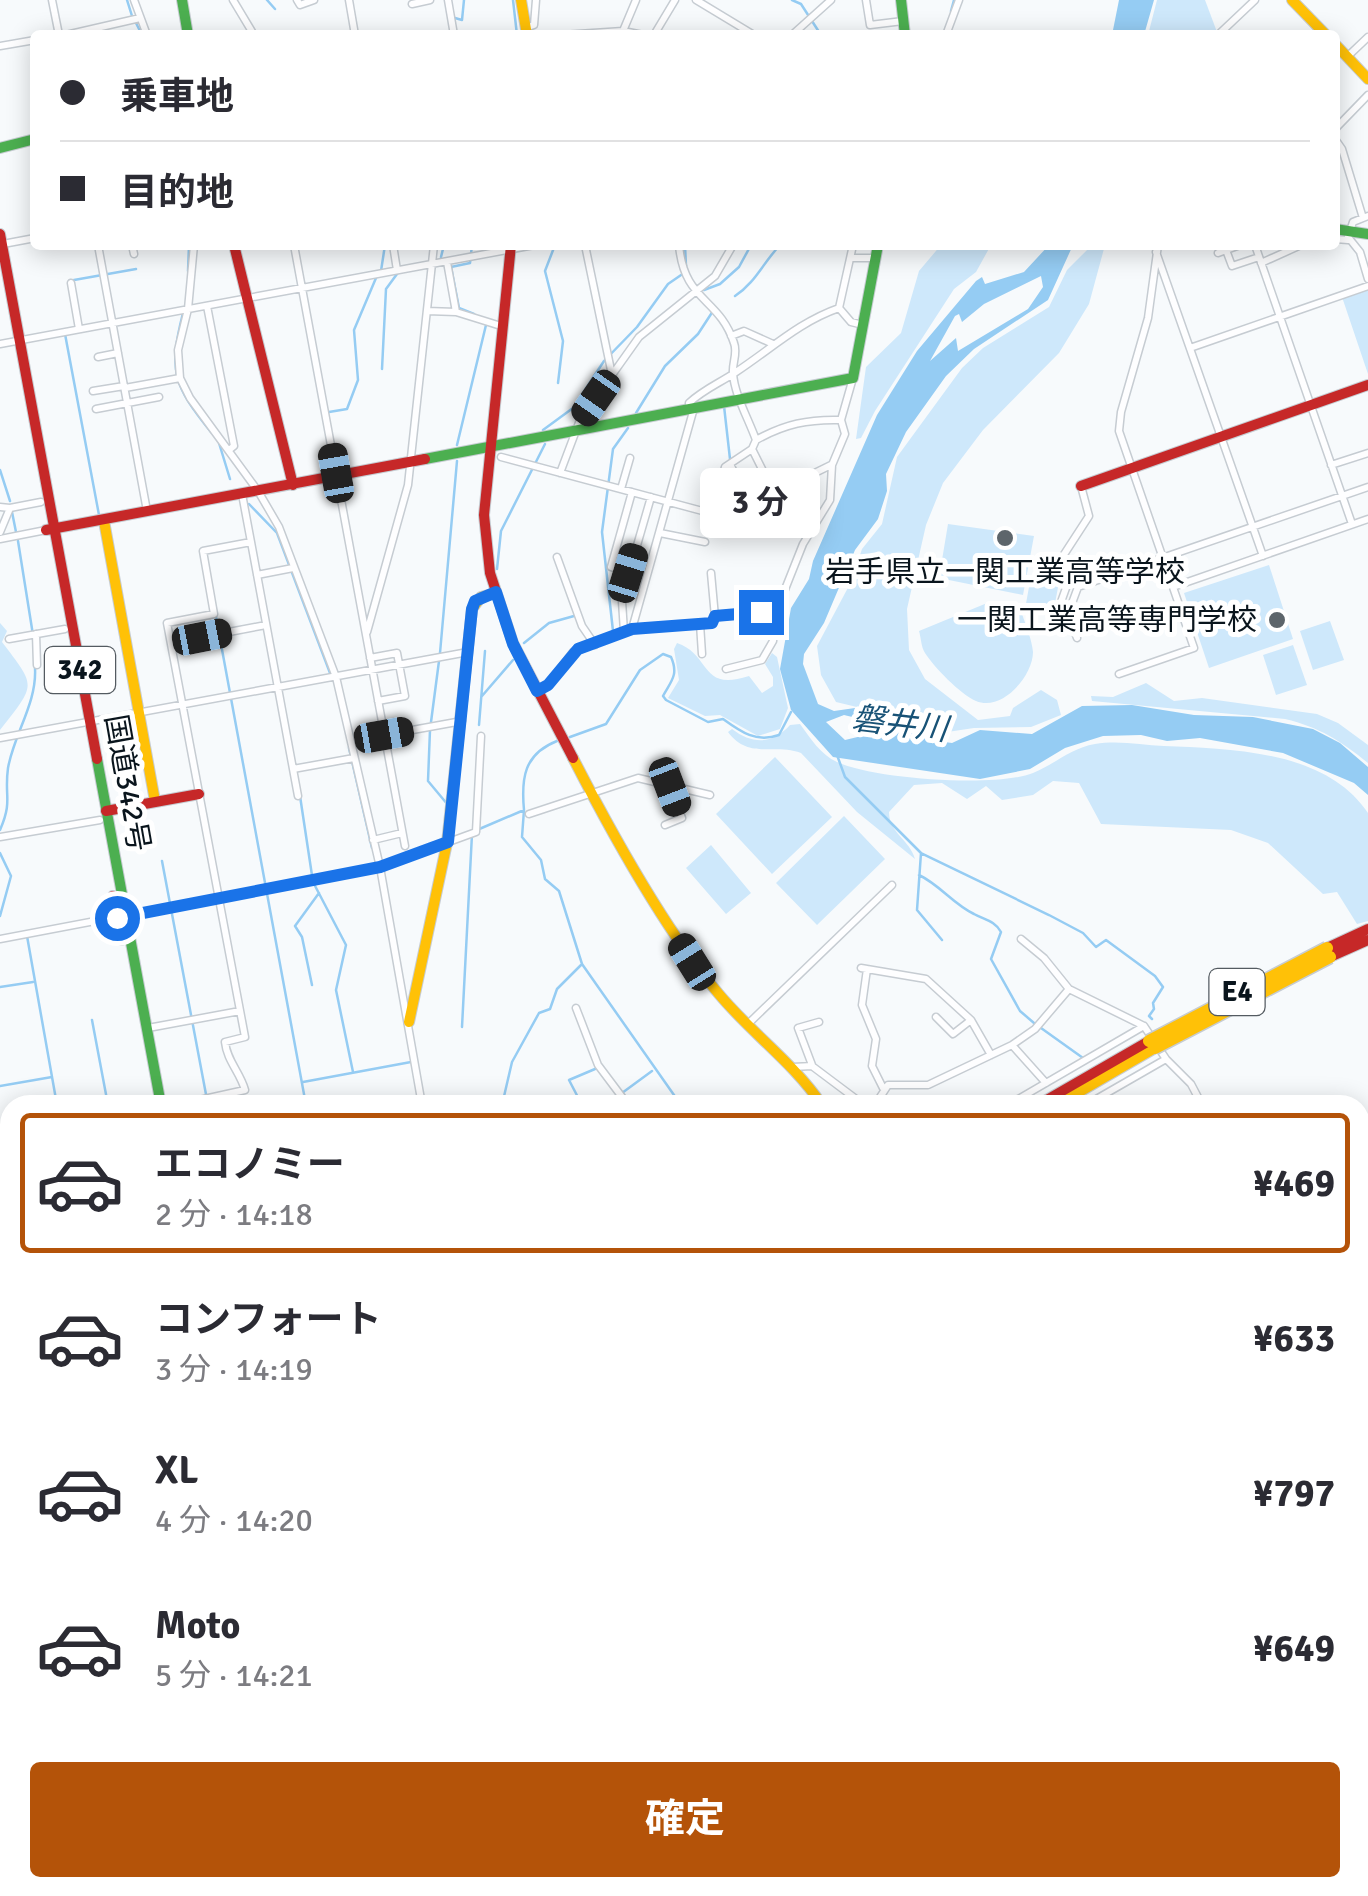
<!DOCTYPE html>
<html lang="ja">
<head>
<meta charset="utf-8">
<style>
  :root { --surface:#fff; --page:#f7f7f7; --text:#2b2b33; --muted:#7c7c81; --line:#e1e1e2; --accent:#b45309 }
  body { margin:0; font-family:Signika,"Noto Sans JP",sans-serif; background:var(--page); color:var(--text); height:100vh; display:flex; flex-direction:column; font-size:38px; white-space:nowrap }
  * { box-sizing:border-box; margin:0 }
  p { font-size:32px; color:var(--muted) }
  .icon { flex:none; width:55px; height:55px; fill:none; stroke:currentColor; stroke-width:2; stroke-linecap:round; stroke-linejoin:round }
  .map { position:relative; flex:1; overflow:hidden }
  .panel { position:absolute; left:0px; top:1095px; width:1370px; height:802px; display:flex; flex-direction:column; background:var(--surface); border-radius:30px 30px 0 0; box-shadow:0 5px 25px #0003 }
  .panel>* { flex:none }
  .hud { position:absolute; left:30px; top:30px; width:1310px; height:220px; border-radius:10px; box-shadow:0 5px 25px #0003; display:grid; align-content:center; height:220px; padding:0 30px; background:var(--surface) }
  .end { position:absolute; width:45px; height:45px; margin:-22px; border:12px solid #1a73e8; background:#fff; box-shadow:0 0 0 5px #fff }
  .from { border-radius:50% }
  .bubble { position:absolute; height:70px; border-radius:10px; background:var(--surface); box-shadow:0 5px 25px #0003; font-size:32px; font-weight:700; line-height:70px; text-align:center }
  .car { position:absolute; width:30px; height:60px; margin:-30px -15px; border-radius:12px; box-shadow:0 0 8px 2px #0007; background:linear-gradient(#222 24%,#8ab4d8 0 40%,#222 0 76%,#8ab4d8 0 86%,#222 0) }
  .hud b { display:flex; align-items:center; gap:35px; height:95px; font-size:38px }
  .hud b+b { border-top:2px solid var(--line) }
  .hud i { width:25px; height:25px; background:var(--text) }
  ul { padding:18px 0 0; list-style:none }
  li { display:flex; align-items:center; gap:30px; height:140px; margin:0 20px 15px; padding:0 10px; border:5px solid transparent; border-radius:10px }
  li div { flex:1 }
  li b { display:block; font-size:38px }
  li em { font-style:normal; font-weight:700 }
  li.current { border-color:var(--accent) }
  li>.icon { width:90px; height:90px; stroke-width:1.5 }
  .button { display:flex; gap:20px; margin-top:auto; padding:20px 30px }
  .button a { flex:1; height:115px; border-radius:10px; background:var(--accent); color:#fff; font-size:40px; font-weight:700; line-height:115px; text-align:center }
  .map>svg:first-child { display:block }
</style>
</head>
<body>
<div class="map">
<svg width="1368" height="1896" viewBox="0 0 1368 1896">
  <rect width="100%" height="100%" fill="#f7fafc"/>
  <path fill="#cee8fb" d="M 1157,0 L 1205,0 L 1217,32 L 1148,35 Z
    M 941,245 L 991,245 L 976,272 L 954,289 L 875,411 L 861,438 L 856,439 L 866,367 L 901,333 L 919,271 Z
    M 1092,245 L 1105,245 L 1089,304 L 1059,353 L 983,430 L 943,483 L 926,525 L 907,609 L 909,650 L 925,679 L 978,720 L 1010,716 L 1013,708 L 1041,690 L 1057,700 L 1061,715 L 1031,727 L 974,728 L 934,734 L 882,713 L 836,702 L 821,675 L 817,646 L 851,582 L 862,549 L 882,524 L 897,457 L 962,368 L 983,348 L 1049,307 L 1067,270 Z
    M 1368,288 L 1368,374 L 1342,297 Z
    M 948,524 L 1034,536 L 1023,595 L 939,578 Z
    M 1269,565 L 1293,639 L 1209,668 L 1184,593 Z
    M 1031,576 L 1059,582 L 1053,614 L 1025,609 Z
    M 992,601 L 1005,603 L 1022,614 C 1026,626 1032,640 1033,652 C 1033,676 1002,712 976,701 C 960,694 934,667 925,653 C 921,647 921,637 919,631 Z
    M 1330,621 L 1344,660 L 1313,670 L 1300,631 Z
    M 0,623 L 7,631 L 2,642 C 36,687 37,683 0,730 Z
    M 677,643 C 712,655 699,692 749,676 L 762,693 L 773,686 L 773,677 L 765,664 L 772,653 L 777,657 L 788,708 L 780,729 L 758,736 L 720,715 L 705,716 L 668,698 L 679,680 L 674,649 Z
    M 1293,645 L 1307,685 L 1276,695 L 1263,655 Z
    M 1146,683 L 1174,701 L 1202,698 L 1317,714 L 1338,723 L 1368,745 L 1368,763 C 1341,741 1319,727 1285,719 L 1092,701 L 1091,696 L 1113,697 Z
    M 800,724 C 810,738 821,755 837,762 C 874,779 995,788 1033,773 C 1055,764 1071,748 1095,744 C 1118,740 1142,745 1164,746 C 1231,749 1326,750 1368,813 L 1368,921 L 1357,924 L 1337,892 L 1323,894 L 1268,843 L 1231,830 L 1101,824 L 1079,783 L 1053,781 L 1033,795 L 1002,800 L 986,786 L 967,799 L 942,783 L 914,785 L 889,812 C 889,833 910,840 915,859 L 857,812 L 801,753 C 773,743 749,760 728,732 L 732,729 C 753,745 773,744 790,725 Z
    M 775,757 L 832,817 L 772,874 L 716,814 Z
    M 844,816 L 885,859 L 817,925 L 776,883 Z
    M 711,845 L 751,893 L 726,914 L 686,868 Z
    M 1360,1362 L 1368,1368 L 1368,1434 L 1364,1443 L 1368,1451 L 1368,1539 L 1360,1529 Z"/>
  <path fill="#95ccf3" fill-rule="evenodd" d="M 1119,0 L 1154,0 L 1144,35 L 1112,35 Z
    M 1049,245 L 1073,245 L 1048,300 L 974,349 L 946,376 L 906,432 L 886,474 L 887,491 L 878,519 L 855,550 L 824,623 L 804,654 L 803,664 L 818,704 L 834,711 L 855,708 L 864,715 L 881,716 L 938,741 L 952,743 L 980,730 L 1032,734 L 1082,706 L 1132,705 L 1194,715 L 1253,717 L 1313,729 L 1340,743 L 1368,767 L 1368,795 L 1354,783 L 1283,753 L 1200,738 L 1167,741 L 1141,735 L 1103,736 L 1065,748 L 1030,769 L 980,779 L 833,757 L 791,710 L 780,669 L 791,608 L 809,579 L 813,561 L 877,415 L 917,351 L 976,281 L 982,277 L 985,284 L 1024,272 ZM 1041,276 L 1043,287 L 1028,309 L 958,351 L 956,338 L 930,361 L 955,316 L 959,314 L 962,322 L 984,304 ZM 844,715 C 860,720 881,718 891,729 L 845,740 L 826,722 Z"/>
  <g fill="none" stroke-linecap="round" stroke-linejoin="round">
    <path stroke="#95ccf3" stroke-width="2.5" d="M 127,0 L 132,16
      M 267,0 L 275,9
      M 513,0 L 517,35
      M 792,0 L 801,4 L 821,35
      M 951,11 L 954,0
      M 455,18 L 462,20 L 464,0
      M 136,23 L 142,35
      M 472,245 L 470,263 L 451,267 L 459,308 L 474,314
      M 555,245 L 545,271 L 563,341 L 558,383
      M 685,245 L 686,266
      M 441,257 L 444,245
      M 188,271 L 189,245
      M 381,271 L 385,245
      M 74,280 L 136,269
      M 704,290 L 720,284 L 739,267 L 751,245
      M 735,296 C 755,283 763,263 780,245
      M 183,313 C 168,372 174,386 211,432
      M 65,334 L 99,515
      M 382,369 L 386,289 L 397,274
      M 724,406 L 730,459
      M 329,412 L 347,409 L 358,380 L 354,330 L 376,278
      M 636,413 L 665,366 L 698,334 L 713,311
      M 543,430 L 573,408 L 604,361 L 637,327 L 668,284 L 684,273
      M 219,443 L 230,479
      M 457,445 L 486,325
      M 0,470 L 10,501
      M 249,504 L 277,533 L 330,673
      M 12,512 L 16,532
      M 18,541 L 33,635
      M 497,569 L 501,531 L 545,444
      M 216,617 L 306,1105
      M 613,631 L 602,532 L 613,449 L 628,428
      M 524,643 L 549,623 L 574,616
      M 440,653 L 457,461
      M 482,696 L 513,660
      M 431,722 L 439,661
      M 479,725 L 485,651
      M 430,730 L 428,781 L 448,805
      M 570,737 L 606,724 L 640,670 L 663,654 L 671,657 C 679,675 671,681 663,696 L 666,700 L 708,722 L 723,719 C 741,732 756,743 779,735 L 791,712
      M 349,748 L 372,848
      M 837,755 L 845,777 L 921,853 L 917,910 L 942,940
      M 300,796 L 313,882 L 346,945 L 336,990 L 353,1072
      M 524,810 L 522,837 L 541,860 L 545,879 L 559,891 L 582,964 L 681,1105
      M 0,830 C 13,800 4,797 8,768 C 14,734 37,703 35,668
      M 477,830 L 524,810 C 521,778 524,754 557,741
      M 0,853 L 11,876 L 0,916
      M 921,853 L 1049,915 L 1083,933 L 1096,947 L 1106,940 L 1155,976 L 1163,987 L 1153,1003 L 1154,1009 L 1149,1016 L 1152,1019
      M 162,861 L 208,1105
      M 382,862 L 417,850
      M 919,875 C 940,885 953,904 974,914 C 985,920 995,921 1001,932 L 991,959 L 1020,1011 L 1034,1023
      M 27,936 L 57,1105
      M 312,985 L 302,937 L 295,926 L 319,893
      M 0,987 L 33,982
      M 92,1020 L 108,1105
      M 462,1027 L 472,834
      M 1041,1028 L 1083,1058
      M 303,1082 L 411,1062
      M 0,1086 L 52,1077
      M 622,1093 L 652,1071
      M 1107,1095 L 1116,1105
      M 531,1098 L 534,1105
      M 164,1102 L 180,1103
      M 502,1105 L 512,1062 L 539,1013 L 550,1009 L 557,989 L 581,965
      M 582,1105 L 569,1080 L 595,1069
      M 0,1185 L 10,1183
      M 0,1284 L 10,1282
      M 0,1335 L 10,1333
      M 0,1482 L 10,1480
      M 0,1581 L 10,1579
      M 0,1631 L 10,1629
      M 5,1679 L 10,1678
      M 3,1779 L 10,1778
      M 0,1805 L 10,1834
      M 48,1888 L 55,1896
      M 253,1888 L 254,1896
      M 353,1888 L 355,1896
      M 545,1888 L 546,1896
      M 815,1888 L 821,1896
      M 861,1888 L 861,1896
      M 984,1888 L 984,1896
      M 618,1895 L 618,1888
      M 721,1896 L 727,1888"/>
    <g stroke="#c6ccd2" stroke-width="9">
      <path id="street" d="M 52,0 L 59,35
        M 134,0 L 147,35
        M 233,0 L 254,35
        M 297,0 L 300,5 L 314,0
        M 349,0 L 355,35
        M 448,0 L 454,35
        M 696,0 L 754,35
        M 866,0 L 870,25 L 903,21
        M 412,4 L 430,0
        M 528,27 L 534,25 L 536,0
        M 623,31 L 636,0
        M 66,35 L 140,18
        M 563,35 L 623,31 L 643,35
        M 654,35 L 675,0
        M 792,35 L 831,0
        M 946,35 L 959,0
        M 1218,35 L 1255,0
        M 0,46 L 35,40
        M 1347,57 L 1368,37
        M 1335,129 L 1368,95
        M 1335,139 L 1342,149 L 1363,218
        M 1368,216 L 1353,222 L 1348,237 L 1360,252 L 1368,279
        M 1335,239 L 1348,240
        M 3,244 L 35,238
        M 98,245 L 147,511
        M 132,245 L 134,254
        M 194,245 L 188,309 L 178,350 L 180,378 L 190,398 L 258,491 L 279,527 L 336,677 L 380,867 L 422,1105
        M 294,245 L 405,846
        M 393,245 L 397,270
        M 585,245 L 612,375
        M 679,245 C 684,302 719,297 734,343 C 738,353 732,363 733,373 C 734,394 749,420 756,440
        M 1255,245 L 1352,524
        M 1226,250 L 1232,266 L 1259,257
        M 1156,252 L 1263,556
        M 1218,253 L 1240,245
        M 851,258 L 875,258
        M 447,262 L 456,312
        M 1261,263 L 1301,245
        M 71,283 L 79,329
        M 207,306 L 234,446 L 229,450
        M 839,308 L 853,245
        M 427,311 L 456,312 L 501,326
        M 731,336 L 744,331 L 773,344
        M 0,344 L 534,245
        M 1190,348 L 1368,286
        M 98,357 L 118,353
        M 125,388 L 180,378
        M 93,391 L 124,386
        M 690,408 L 689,403 C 704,389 720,383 736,372 C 771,349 799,322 839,308 L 851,322 L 863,325
        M 694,408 L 632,629 L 712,623 L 715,617 L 776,612 L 803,544 L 830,500 L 832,465 L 845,434 L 841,420
        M 96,409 L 159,397
        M 752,449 L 774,493 L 831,465
        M 501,457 L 710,513 L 715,510 L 725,467 L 752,449 L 756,440 C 785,424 808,419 841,420 L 853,378
        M 730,464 L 761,527 L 795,512
        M 1331,465 L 1368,453
        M 560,473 L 580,420 L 639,337 L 715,276 L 733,245
        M 621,489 L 630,458
        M 783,489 L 807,536
        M 632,492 L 611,567 L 629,573 L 651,497
        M 0,507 L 10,508
        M 0,532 L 10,508 L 41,502
        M 660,533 L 705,542
        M 0,539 L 46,530
        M 251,542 L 298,796
        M 557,557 L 582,626 L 595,645
        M 620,570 L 624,632
        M 711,573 L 715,617
        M 257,575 L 293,568
        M 1173,587 L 1368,519
        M 1056,616 L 1066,588 L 1063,556 L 1089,516 L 1081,486
        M 700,624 L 702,654
        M 367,632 L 408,485 L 434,245
        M 36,634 L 37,665
        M 1077,638 L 1068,614 L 1078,587 L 1368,487
        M 9,639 L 65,629
        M 171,643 L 266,625
        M 370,658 L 397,653 L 405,696 L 378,701
        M 726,669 L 762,660 L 773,641 L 776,612
        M 1119,674 L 1194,648 L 1119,431 L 1121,412 L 1148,318 L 1158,245
        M 537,691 L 548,685 L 573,652 L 632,629
        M 385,735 L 462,721
        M 0,738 L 468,652
        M 293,769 L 354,758
        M 529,814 L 638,778 L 710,795
        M 665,825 L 682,818 L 670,788
        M 0,837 L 100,820
        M 373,840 L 402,833
        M 0,939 L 380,867 L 476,832 L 481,736
        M 1021,939 L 1044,958 L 1069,989
        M 861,968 L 926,979 L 971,1020 L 991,1055
        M 867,969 L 862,1005 L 876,1039 L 872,1066 L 883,1088
        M 576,1008 L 598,1065 L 628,1105
        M 936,1017 L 953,1034 L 971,1020
        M 749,1023 L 892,885
        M 148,1028 L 240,1011
        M 1012,1045 L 1046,1083
        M 1166,1059 L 1191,1084 L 1202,1105
        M 812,1065 L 798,1028 L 819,1022
        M 793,1067 L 812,1066 L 864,1105
        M 177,1105 L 245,1090 C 240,1072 227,1061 225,1042 L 245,1037 L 167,623 L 214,614 L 203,551 L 251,542 L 242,494
        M 875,1105 L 888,1085 L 928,1085 L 1012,1045 L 1035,1029 L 1069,989 L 1144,1026
        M 1008,1105 L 1144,1026 L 1166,1059 L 1086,1105
        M 0,1136 L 10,1134
        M 0,1205 L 10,1203
        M 0,1332 L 10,1330
        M 0,1394 L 10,1394
        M 0,1532 L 10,1530
        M 0,1730 L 10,1729
        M 0,1788 L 10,1823
        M 53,1888 L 60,1896
        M 402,1888 L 404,1896
        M 541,1888 L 542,1896
        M 654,1888 L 654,1896
        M 779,1888 L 780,1896
        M 924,1888 L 925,1896
        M 204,1891 L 222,1888
        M 891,1896 L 892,1888"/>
    </g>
    <g stroke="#c6ccd2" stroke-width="12">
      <path id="fast" d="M 182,0 L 188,35
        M 901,0 L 905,35
        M 0,148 L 35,139
        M 1335,229 L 1368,234
        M 425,459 L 853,378 L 878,245
        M 97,759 L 161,1105
        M 0,1412 L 10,1413
        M 0,1441 L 10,1442"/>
    </g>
    <g stroke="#c6ccd2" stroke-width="12">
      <path id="slow" d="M 521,0 L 527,35
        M 1292,0 L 1326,35
        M 1335,44 L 1368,79
        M 104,521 L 155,801
        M 573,758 C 611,832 665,930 718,993 C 751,1033 793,1062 822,1105
        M 409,1022 L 447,843 L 472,609 L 481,597 L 496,593
        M 1057,1105 L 1155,1048
        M 0,1422 L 10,1422"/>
    </g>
    <g stroke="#c6ccd2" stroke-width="12">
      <path id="jam" d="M 0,234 L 97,759
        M 234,245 L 293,485
        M 511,245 L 484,515 L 490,573 L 513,643 L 573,758
        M 1081,486 L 1368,385
        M 46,530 L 425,459
        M 106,811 L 199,794
        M 113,896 L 121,940
        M 1327,948 L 1368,929
        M 1330,957 L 1368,940
        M 1038,1105 L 1149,1041
        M 305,1888 L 307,1896
        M 1006,1896 L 1007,1888"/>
    </g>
    <use href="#street" stroke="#fefeff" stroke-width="6"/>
    <use href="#fast" stroke="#4caf50" stroke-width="10"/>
    <use href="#slow" stroke="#ffc107" stroke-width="10"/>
    <use href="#jam" stroke="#c62828" stroke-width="10"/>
    <g stroke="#c6ccd2" stroke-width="15" stroke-linecap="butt">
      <path id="slow-bridge" d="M 1149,1041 L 1327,948
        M 1155,1048 L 1330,957"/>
    </g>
    <use href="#slow-bridge" stroke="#ffc107" stroke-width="12"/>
  </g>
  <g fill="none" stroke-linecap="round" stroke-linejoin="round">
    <path stroke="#1a73e8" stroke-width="12" d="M 117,918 L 380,867 L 448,842 L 472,609 L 475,601 L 496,592 L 513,644 L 537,691 L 548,685 L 578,649 L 632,629 L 712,623 L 715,616 L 761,612"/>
  </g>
  <g fill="#5d656b" stroke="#fff" stroke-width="4">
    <circle cx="1005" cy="538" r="10"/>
    <circle cx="1277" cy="620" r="10"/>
  </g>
  <g text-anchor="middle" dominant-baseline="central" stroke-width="10" stroke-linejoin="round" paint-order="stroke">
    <g fill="#fff" stroke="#545b61" stroke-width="2.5">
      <rect x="45" y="647" width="70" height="46" rx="8"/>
      <rect x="1209.5" y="969" width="55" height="46" rx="8"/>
    </g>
    <g font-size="28" font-weight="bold" fill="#0a151d">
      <text x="80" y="670">342</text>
      <text x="1237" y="992">E4</text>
    </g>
    <g font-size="30" fill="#0a151d" stroke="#fff">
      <text x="1005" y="572">岩手県立一関工業高等学校</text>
      <text x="1257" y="620" text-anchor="end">一関工業高等専門学校</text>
    </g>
    <g font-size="30" fill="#0a151d" stroke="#fff">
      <text transform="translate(127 783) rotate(80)">国道342号</text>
    </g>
    <g font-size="32" font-style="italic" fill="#185276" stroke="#fff">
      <text transform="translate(900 724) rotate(7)">磐井川</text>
    </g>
  </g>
</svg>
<i class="end from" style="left:117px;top:918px"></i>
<i class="end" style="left:761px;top:612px"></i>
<div class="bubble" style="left:700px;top:468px;width:120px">3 分</div>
<i class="car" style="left:596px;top:398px;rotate:215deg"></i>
<i class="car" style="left:336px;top:473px;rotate:350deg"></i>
<i class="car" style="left:628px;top:573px;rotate:17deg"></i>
<i class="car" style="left:202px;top:637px;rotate:79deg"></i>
<i class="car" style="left:384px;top:735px;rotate:80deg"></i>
<i class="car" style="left:670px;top:787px;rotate:159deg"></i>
<i class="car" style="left:692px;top:962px;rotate:328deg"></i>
<div class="hud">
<b><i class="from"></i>乗車地</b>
<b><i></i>目的地</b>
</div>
<section class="panel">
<ul>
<li class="current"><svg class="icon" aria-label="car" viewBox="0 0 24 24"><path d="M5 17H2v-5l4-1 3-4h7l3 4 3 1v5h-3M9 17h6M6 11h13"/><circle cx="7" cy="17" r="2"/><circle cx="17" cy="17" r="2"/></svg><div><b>エコノミー</b><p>2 分 · 14:18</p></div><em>¥469</em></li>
<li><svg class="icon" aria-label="car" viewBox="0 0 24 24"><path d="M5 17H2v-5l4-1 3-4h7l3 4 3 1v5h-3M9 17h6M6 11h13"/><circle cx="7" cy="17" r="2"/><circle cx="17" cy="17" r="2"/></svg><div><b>コンフォート</b><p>3 分 · 14:19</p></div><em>¥633</em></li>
<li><svg class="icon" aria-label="car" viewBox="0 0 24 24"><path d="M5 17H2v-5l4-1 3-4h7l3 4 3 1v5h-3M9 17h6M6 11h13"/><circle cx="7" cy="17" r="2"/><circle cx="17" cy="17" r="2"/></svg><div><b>XL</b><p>4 分 · 14:20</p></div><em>¥797</em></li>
<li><svg class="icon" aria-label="car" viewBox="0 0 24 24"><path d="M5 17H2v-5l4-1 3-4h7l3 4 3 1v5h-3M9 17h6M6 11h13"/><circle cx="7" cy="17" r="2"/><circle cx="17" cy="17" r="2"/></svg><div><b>Moto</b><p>5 分 · 14:21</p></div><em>¥649</em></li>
</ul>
<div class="button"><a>確定</a></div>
</section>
</div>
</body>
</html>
